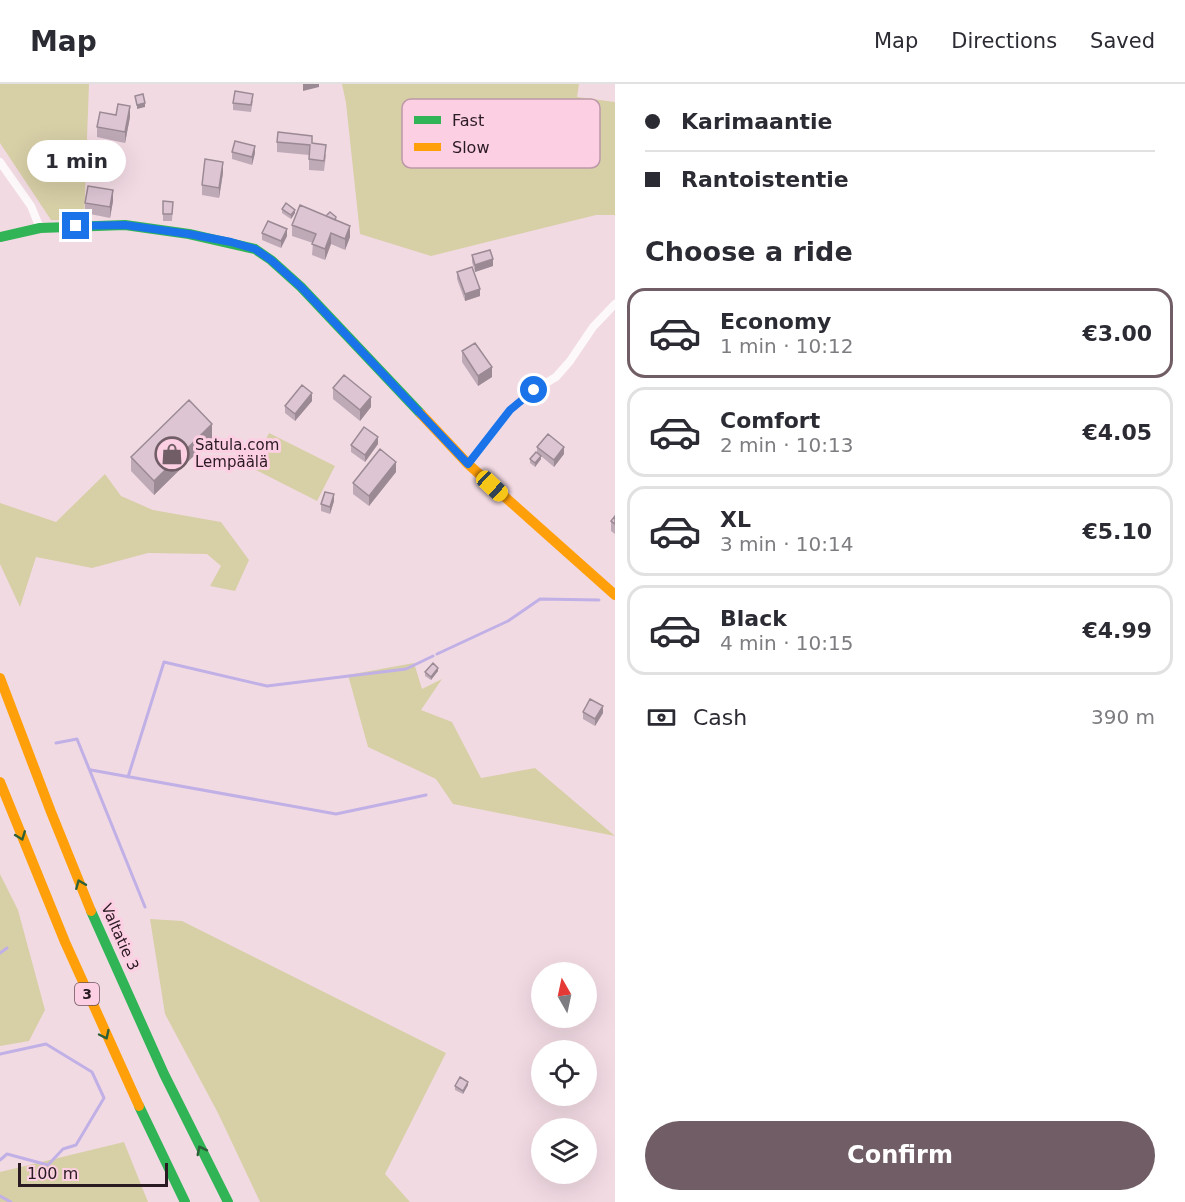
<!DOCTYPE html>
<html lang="en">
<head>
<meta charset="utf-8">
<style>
  :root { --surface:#fff; --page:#f2f2f3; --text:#2b2b33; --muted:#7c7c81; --line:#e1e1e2; --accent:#705d65 }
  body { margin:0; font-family:"DejaVu Sans",sans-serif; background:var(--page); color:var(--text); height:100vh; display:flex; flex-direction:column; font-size:22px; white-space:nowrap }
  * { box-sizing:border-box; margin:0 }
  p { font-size:20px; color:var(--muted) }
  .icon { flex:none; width:33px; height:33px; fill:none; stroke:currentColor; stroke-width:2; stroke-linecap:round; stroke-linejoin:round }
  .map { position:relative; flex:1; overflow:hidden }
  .details { display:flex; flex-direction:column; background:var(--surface); width:570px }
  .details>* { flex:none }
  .guide { display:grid; align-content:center; height:132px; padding:0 30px; background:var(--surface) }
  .needle { width:39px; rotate:351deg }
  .tools { position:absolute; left:531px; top:878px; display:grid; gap:12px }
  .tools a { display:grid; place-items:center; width:66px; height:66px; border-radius:50%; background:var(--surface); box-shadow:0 6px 24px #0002; font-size:30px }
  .scale { position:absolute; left:18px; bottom:15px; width:150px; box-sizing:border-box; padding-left:6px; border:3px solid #2a1a21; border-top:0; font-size:16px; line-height:21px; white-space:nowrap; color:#2a1a21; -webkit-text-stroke:4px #fccfe2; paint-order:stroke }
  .end { position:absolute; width:27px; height:27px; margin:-14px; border:8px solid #1a73e8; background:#fff; box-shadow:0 0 0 3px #fff }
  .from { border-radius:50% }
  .bubble { position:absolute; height:42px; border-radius:21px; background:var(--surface); box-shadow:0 6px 24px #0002; font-size:20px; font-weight:700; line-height:42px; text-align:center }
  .car { position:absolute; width:18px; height:36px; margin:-18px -9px; border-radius:8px; box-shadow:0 0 4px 2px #0007; background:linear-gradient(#f5c518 24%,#345 0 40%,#f5c518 0 76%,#345 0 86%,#f5c518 0) }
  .guide b { display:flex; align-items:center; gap:21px; height:57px; font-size:22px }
  .guide b+b { border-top:2px solid var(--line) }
  .guide i { width:15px; height:15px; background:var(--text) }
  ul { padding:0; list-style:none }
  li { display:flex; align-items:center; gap:18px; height:90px; margin:0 12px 9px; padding:0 18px; border:3px solid var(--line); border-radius:18px }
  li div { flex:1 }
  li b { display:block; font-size:22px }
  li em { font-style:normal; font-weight:700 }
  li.selected { border-color:var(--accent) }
  li>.icon { width:54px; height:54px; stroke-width:1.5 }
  h2 { padding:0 30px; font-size:27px; line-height:72px }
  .pay { display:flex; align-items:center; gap:15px; height:66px; padding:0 30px; font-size:22px }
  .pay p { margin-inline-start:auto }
  .button { display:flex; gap:12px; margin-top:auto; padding:12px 30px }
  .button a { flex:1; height:69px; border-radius:36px; background:var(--accent); color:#fff; font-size:24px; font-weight:700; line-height:69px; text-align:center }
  header { display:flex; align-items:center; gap:36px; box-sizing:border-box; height:84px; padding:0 30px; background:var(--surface); border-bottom:2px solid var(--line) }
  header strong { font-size:28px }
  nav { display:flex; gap:33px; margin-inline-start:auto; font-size:21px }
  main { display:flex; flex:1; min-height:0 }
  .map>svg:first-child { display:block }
</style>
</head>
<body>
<header>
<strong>Map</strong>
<nav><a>Map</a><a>Directions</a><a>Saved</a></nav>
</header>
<main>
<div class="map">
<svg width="615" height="1118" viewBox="0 0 615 1118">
  <rect width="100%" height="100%" fill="#f2dae3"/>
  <path fill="#d7cfa6" d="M 0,0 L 89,0 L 84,137 L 51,136 L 0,59 Z
    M 342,0 L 579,0 L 577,13 L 615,18 L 615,131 L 596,131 L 431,172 L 360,150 L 346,19 Z
    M 269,349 L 335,382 L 317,417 L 252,384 Z
    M 105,390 L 121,412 L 153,426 L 221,438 L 249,476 L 235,507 L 210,502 L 221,482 L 207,470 L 148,469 L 92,484 L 36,473 L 20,523 L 0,480 L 0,419 L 56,438 Z
    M 414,579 L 422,605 L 442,595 L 421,626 L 452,638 L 481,694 L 535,684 L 615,752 L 453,720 L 436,695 L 368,663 L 348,591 Z
    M 0,790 L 18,826 L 45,926 L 29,957 L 0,962 Z
    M 150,835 L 182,837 L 446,969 L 385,1090 L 410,1118 L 260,1118 L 218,1029 L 165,930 Z
    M 124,1058 L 148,1118 L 0,1118 L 0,1088 Z"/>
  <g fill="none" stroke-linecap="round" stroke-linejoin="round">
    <path stroke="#c0b0e6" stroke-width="3" d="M 437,570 L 508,537 L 540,515 L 599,516
      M 56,659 L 77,655 L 145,823
      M 91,686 L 336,730 L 426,711
      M 128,693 L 164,578 L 267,602 L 406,585 L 433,572
      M 0,869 L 7,864
      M 0,970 L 46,960 L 92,988 L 104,1014 L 76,1061 L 63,1065 L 48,1081 L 7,1070 L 0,1076
      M 0,1112 L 11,1118"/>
    <path stroke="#fdf9fb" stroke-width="8" d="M 0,78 L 31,122 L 40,144
      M 468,380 L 510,326 L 534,306 L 556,293 L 570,277 L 593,243 L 615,220"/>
    <path stroke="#30b455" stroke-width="10" d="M 0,153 L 40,144 L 125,141 L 189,150 L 255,165 L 271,176 L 301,203 L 421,330
      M 91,827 L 164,990 L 228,1118
      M 139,1022 L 185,1118"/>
    <path stroke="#ff9f0a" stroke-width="10" d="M 421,330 L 468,380 L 615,511
      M 0,594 L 51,728 L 91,827
      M 0,698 L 65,858 L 139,1022"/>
  </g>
  <path fill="#bea9b6" d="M 253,17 L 251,28 L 233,26 L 233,19 Z
    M 116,31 L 130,33 L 125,59 L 97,53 L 97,43 Z
    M 277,58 L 312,59 L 326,71 L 324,87 L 309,86 L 309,71 L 277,68 Z
    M 232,68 L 255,69 L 252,81 L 232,75 Z
    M 223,89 L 219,114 L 202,111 L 202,101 Z
    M 113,117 L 110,134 L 85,129 L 85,119 Z
    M 163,117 L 173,118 L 172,137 L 163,137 Z
    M 282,125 L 295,129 L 291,135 L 282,129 Z
    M 336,136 L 350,153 L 345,166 L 331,160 L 325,176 L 312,171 L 313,159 L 292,152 L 292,141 Z
    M 262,149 L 287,152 L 281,164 L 262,156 Z
    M 472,171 L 493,182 L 475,188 L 472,178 Z
    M 457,188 L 480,212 L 465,217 L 457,195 Z
    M 462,267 L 492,293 L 478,302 L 462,278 Z
    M 333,304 L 371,323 L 360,337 L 333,315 Z
    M 312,317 L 295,337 L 285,329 L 285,322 Z
    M 212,354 L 154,411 L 131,387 L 131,373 Z
    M 378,360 L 365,378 L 351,368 L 351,361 Z
    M 537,363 L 564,370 L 554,383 L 541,372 L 541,375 L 535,383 L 530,379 L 530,375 L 537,369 Z
    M 396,388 L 369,422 L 353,410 L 353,399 Z
    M 334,417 L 330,430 L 321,427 L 321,420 Z
    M 615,432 L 615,450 L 611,447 L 611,437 Z
    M 438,587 L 431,596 L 425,592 L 425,588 Z
    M 583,628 L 603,629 L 595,642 L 583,635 Z
    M 468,1001 L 463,1010 L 455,1006 L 455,1002 Z"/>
  <path fill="#9b8a94" d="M 303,0 L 319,0 L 319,3 L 303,7 Z
    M 145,19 L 145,23 L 137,25 L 137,21 Z
    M 130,22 L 130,33 L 125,59 L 125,48 Z
    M 255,62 L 255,69 L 252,81 L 252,73 Z
    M 223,78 L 223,89 L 219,114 L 219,104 Z
    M 113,106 L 113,117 L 110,134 L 110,123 Z
    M 295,126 L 295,129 L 291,135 L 291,131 Z
    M 350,142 L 350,153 L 345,166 L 345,155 Z
    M 287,145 L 287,152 L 281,164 L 281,157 Z
    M 331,149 L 331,160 L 325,176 L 325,165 Z
    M 493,175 L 493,182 L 475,188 L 475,181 Z
    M 480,205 L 480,212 L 465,217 L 465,210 Z
    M 492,283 L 492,293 L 478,302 L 478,292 Z
    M 312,309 L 312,317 L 295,337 L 295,330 Z
    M 371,313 L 371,323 L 360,337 L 360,326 Z
    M 212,340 L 212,354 L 154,411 L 154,397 Z
    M 378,353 L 378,360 L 365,378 L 365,371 Z
    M 564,363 L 564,370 L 554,383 L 554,376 Z
    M 541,372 L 541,375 L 535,383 L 535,379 Z
    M 396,378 L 396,388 L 369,422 L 369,412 Z
    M 334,410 L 334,417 L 330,430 L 330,423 Z
    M 438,584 L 438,587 L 431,596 L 431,593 Z
    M 603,622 L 603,629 L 595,642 L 595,635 Z
    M 468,998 L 468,1001 L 463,1010 L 463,1007 Z"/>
  <path fill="#ddc5d4" stroke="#9b8a94" stroke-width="1.5" d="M 235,7 L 253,10 L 251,21 L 233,19 Z
    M 143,10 L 145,19 L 137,21 L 135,12 Z
    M 118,20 L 130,22 L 125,48 L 97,43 L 100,28 L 116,31 Z
    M 278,48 L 312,52 L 312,59 L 326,61 L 324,77 L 309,75 L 310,61 L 277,58 Z
    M 235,57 L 255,62 L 252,73 L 232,68 Z
    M 205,75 L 223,78 L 219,104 L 202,101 Z
    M 88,102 L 113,106 L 110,123 L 85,119 Z
    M 163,117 L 173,118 L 172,130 L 163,130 Z
    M 286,119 L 295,126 L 291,131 L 282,125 Z
    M 300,121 L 350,142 L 345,155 L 331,149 L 325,165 L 312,160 L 316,150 L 292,141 Z
    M 330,128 L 336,133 L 335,136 L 326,132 Z
    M 268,137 L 287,145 L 281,157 L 262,149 Z
    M 490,166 L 493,175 L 475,181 L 472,171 Z
    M 472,183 L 480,205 L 465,210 L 457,188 Z
    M 475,259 L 492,283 L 478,292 L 462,267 Z
    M 344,291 L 371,313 L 360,326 L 333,304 Z
    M 302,301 L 312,309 L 295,330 L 285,322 Z
    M 189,316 L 212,340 L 154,397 L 131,373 Z
    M 364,343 L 378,353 L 365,371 L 351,361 Z
    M 548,350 L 564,363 L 554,376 L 537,363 Z
    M 380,365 L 396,378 L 369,412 L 353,399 Z
    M 536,368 L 541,372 L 535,379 L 530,375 Z
    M 325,408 L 334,410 L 330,423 L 321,420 Z
    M 615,432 L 615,440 L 611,437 Z
    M 433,579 L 438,584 L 431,593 L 425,588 Z
    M 590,615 L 603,622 L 595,635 L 583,628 Z
    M 460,993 L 468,998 L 463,1007 L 455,1002 Z"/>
  <defs><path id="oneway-chevron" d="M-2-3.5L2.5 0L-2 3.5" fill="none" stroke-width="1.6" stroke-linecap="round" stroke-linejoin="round" transform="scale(1.5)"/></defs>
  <g stroke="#2d5f38">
    <use href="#oneway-chevron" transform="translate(21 752) rotate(69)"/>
    <use href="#oneway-chevron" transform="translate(80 800) rotate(-112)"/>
    <use href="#oneway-chevron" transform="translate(105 951) rotate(65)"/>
    <use href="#oneway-chevron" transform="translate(201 1066) rotate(-117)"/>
  </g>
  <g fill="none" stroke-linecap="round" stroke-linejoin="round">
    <path stroke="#1a73e8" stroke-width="8" d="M 76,142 L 125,141 L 189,150 L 231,158 L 255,165 L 271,176 L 301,203 L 468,380 L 510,326 L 534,306"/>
  </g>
  <defs>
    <g id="shop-ring" transform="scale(1.725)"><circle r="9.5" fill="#fccfe2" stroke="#705d65" stroke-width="1.5"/><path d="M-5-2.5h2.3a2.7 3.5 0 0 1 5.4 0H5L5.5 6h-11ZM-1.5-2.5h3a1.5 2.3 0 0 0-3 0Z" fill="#705d65"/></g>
  </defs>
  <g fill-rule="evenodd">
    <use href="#shop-ring" x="172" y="370"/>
  </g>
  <g text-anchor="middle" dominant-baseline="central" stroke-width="6" stroke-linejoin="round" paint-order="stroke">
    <rect fill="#fccfe2" stroke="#69505b" stroke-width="1.5" x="75" y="899" width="24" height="22" rx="4.5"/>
    <g font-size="14" font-weight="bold" fill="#2a1a21">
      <text x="87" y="910">3</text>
    </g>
    <g font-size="15" fill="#2a1a21" stroke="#fccfe2" text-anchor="start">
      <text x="195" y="361">Satula.com<tspan x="195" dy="17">Lempäälä</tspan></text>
    </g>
    <g font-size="15" fill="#2a1a21" stroke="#fccfe2">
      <text transform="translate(120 853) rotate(66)">Valtatie 3</text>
    </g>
  </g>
  <rect x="402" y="15" width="198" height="69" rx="9" fill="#fccfe2" stroke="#bd99a8" stroke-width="1.5"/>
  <rect x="414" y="32" width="27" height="8" fill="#30b455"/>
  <rect x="414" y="59" width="27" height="8" fill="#ff9f0a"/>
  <g font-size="16" fill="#2a1a21">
    <text x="452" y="42">Fast</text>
    <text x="452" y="69">Slow</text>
  </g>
</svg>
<div class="tools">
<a><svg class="needle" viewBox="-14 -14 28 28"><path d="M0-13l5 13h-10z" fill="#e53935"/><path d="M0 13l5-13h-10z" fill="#7c7c81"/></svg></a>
<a><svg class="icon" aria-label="locate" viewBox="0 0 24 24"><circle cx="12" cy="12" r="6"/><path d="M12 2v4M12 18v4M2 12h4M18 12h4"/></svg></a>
<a><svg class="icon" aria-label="layers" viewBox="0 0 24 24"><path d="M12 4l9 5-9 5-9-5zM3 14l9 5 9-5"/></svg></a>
</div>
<div class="scale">100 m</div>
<i class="end from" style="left:534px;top:306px"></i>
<i class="end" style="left:76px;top:142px"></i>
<div class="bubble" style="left:27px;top:56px;width:99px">1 min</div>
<i class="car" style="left:492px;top:402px;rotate:133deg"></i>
</div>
<section class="details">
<div class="guide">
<b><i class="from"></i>Karimaantie</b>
<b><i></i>Rantoistentie</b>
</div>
<h2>Choose a ride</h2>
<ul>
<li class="selected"><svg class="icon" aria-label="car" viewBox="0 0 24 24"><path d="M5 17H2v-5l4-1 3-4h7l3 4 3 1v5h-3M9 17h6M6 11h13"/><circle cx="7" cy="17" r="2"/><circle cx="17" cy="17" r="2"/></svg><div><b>Economy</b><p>1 min · 10:12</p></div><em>€3.00</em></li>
<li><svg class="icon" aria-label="car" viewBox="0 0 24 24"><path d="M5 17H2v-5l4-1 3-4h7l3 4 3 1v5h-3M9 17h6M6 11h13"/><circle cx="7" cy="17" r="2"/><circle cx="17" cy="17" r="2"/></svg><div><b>Comfort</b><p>2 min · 10:13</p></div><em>€4.05</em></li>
<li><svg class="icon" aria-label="car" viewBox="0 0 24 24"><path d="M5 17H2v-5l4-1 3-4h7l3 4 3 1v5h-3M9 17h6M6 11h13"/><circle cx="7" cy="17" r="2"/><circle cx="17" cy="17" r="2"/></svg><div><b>XL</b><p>3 min · 10:14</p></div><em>€5.10</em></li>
<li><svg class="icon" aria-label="car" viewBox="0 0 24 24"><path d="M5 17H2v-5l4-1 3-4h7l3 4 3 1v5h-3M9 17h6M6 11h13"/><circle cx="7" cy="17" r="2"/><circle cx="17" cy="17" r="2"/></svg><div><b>Black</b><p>4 min · 10:15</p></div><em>€4.99</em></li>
</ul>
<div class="pay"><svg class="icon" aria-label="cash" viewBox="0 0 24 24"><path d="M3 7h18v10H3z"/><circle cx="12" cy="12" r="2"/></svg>Cash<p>390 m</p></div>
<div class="button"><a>Confirm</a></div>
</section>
</main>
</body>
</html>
